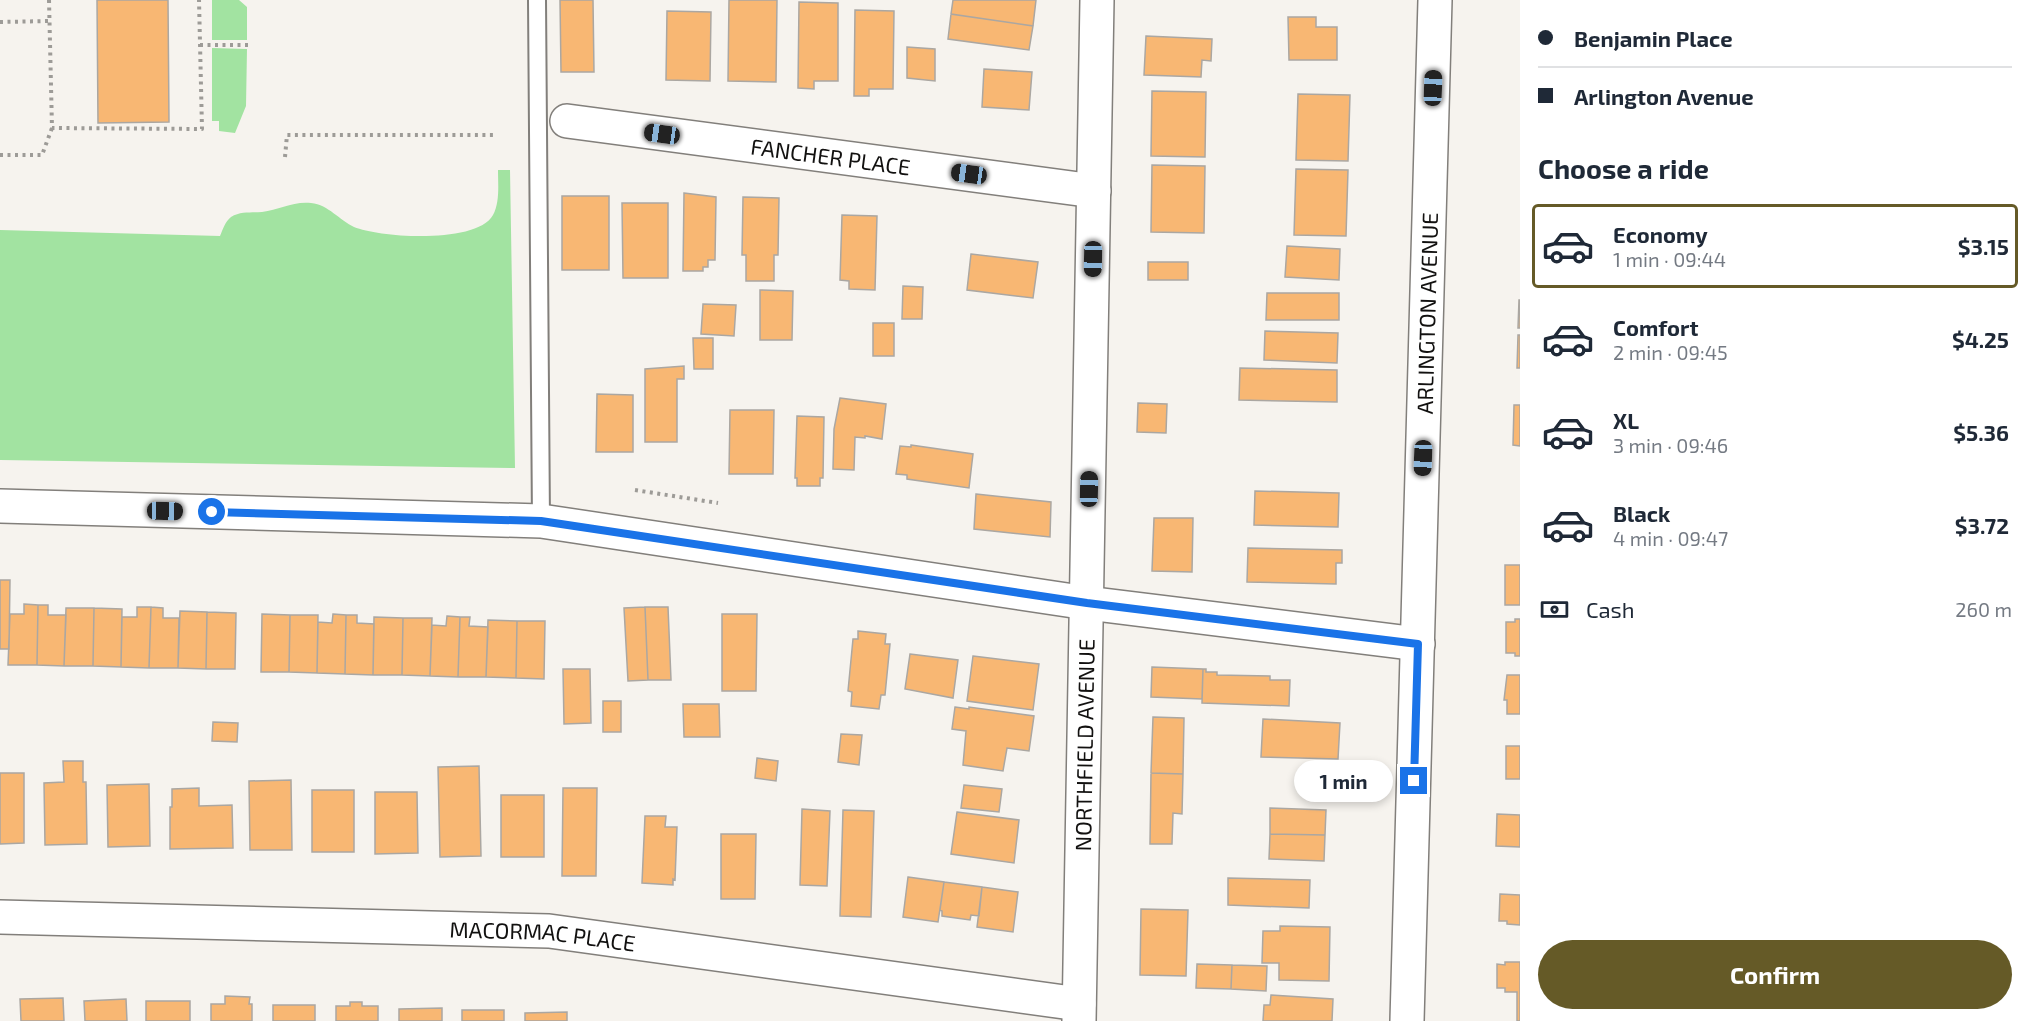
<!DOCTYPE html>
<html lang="en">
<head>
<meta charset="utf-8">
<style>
  :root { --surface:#fff; --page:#f6f6f7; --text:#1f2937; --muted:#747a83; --line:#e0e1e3; --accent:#655a27 }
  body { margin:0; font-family:"Exo 2",sans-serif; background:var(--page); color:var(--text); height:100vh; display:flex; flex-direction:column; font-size:22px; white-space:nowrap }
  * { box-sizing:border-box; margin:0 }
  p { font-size:20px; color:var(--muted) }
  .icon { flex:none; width:33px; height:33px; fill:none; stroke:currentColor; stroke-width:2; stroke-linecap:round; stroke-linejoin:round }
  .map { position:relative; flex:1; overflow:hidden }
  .sheet { display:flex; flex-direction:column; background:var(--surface); width:510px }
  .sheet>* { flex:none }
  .hud { display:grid; align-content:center; height:132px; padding:0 18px; background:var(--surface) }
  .end { position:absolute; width:27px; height:27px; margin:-14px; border:8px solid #1a73e8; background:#fff; box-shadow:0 0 0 3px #fff }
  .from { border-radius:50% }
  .bubble { position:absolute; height:42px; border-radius:21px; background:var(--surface); box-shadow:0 3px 9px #0003; font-size:20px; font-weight:700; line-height:42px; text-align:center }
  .car { position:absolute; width:18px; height:36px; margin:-18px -9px; border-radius:8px; box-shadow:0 0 4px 2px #0007; background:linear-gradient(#222 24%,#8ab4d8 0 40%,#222 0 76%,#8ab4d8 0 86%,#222 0) }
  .hud b { display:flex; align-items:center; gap:21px; height:57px; font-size:22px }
  .hud b+b { border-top:2px solid var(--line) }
  .hud i { width:15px; height:15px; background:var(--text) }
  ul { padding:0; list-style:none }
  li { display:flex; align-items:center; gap:18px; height:84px; margin:0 12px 9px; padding:0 6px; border:3px solid transparent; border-radius:6px }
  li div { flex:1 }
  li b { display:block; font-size:22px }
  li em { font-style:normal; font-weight:700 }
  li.active { border-color:var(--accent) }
  li>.icon { width:54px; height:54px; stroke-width:1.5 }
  h2 { padding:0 18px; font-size:27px; line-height:72px }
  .pay { display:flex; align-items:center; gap:15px; height:66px; padding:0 18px; font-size:22px }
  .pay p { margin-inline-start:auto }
  .primary-button { display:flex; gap:12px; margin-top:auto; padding:12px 18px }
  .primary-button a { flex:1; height:69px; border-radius:36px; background:var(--accent); color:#fff; font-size:24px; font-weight:700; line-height:69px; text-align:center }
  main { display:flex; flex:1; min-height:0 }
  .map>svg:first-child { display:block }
</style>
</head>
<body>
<main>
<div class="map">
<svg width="1520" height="1021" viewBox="0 0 1520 1021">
  <rect width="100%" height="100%" fill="#f6f3ee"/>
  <path fill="#a2e3a1" d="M 212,0 L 239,0 L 247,7 L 247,40 L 212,40 Z
    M 212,48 L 247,49 L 246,106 L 235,133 L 219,131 L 219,121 L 212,121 Z
    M 498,170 L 510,170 L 515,468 L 0,460 L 0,230 L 220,236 C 223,229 225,222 231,217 C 241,211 251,213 262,212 C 279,210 293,201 311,203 C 329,205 339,220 354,227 C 381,238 477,244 493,215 C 500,202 498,184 498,170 Z"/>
  <path fill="#f8b773" stroke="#aba7a2" stroke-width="1.5" d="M 97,0 L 168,0 L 169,122 L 98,123 Z
    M 560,0 L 593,0 L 594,72 L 561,72 Z
    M 729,0 L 777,0 L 776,82 L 728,81 Z
    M 953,0 L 1036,0 L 1033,26 L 951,14 Z
    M 799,2 L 838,3 L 838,81 L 814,81 L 814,89 L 798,88 Z
    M 855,10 L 894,11 L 893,89 L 869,89 L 869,96 L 854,96 Z
    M 667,11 L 711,12 L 710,81 L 666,80 Z
    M 951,14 L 1033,26 L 1029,50 L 948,39 Z
    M 1288,17 L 1316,17 L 1316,27 L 1337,27 L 1337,60 L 1289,60 Z
    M 1146,36 L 1212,39 L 1211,61 L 1202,60 L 1201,77 L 1144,75 Z
    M 907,47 L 935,49 L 935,81 L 907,78 Z
    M 984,69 L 1032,72 L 1029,110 L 982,107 Z
    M 1152,91 L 1206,92 L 1205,157 L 1151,156 Z
    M 1298,94 L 1350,95 L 1348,161 L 1296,160 Z
    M 1152,165 L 1205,166 L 1204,233 L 1151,232 Z
    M 1296,169 L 1348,170 L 1346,236 L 1294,235 Z
    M 684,193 L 716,197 L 715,260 L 708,260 L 708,267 L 703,267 L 703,271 L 683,271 Z
    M 562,196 L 609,196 L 609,270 L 562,270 Z
    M 743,197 L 779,198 L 778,255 L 774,255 L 774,281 L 746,281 L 746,255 L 742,255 Z
    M 622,203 L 668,203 L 668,278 L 623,278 Z
    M 842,215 L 877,216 L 875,290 L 849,289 L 849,281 L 840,280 Z
    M 1287,246 L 1340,249 L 1339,280 L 1285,277 Z
    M 971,254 L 1038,262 L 1033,298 L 967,290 Z
    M 1148,262 L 1188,262 L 1188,280 L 1148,280 Z
    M 903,286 L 923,287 L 922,319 L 902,319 Z
    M 760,290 L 793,291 L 792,340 L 760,340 Z
    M 1267,293 L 1339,293 L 1339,320 L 1266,320 Z
    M 1519,300 L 1520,300 L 1520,328 L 1518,328 Z
    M 703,304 L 736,305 L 734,336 L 701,334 Z
    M 873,323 L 894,323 L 894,356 L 873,356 Z
    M 1265,331 L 1338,333 L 1337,363 L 1264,360 Z
    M 1518,335 L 1520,335 L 1520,368 L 1517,368 Z
    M 693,338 L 713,338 L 713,369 L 694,369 Z
    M 684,366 L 684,379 L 677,379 L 677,442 L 645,442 L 645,369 Z
    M 1240,368 L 1337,370 L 1337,402 L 1239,400 Z
    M 597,394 L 633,395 L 633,452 L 596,452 Z
    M 840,398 L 886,404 L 882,439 L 865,436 L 865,438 L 855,437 L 854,470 L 833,469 L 834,429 Z
    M 1138,403 L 1167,404 L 1166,433 L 1137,432 Z
    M 1514,405 L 1520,405 L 1520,446 L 1513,445 Z
    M 730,410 L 774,410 L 773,474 L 729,474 Z
    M 797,416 L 824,417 L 823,478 L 820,478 L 820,486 L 797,486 L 797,478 L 795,478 Z
    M 911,445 L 973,454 L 969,488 L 907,479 L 907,475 L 896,474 L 900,446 L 911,447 Z
    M 1255,491 L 1339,493 L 1338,527 L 1254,525 Z
    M 976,494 L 1051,502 L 1050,537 L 974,529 Z
    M 1154,518 L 1193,518 L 1192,572 L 1152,571 Z
    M 1248,548 L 1342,550 L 1342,563 L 1336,563 L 1336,584 L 1247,582 Z
    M 1505,565 L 1520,565 L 1520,605 L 1505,605 Z
    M 0,580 L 10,580 L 9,649 L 0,649 Z
    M 24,604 L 38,605 L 37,665 L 8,665 L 10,614 L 24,614 Z
    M 38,605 L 48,605 L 48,615 L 66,615 L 64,666 L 37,665 Z
    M 137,607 L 151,607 L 149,668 L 121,667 L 122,617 L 137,617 Z
    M 151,607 L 163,608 L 163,618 L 179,618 L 178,668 L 149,668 Z
    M 645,607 L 648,680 L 628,681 L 624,608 Z
    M 645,607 L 668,607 L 671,680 L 648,680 Z
    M 66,608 L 94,608 L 93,666 L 64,666 Z
    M 94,608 L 122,609 L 121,667 L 93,666 Z
    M 180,611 L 207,612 L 206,669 L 178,668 Z
    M 207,612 L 236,613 L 235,669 L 206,669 Z
    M 262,614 L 290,615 L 289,672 L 261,672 Z
    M 333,614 L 346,615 L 345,674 L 317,673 L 318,622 L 332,623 Z
    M 722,614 L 757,614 L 756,691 L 722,691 Z
    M 290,615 L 318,615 L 317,673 L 289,672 Z
    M 346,615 L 357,615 L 357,623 L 374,624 L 373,675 L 345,674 Z
    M 447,616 L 460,617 L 458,677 L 430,676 L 432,625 L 446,626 Z
    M 374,617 L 403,618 L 402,675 L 373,675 Z
    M 460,617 L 470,617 L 469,626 L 488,627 L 486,677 L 458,677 Z
    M 403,618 L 432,618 L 430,676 L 402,675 Z
    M 1515,619 L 1520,619 L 1520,656 L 1515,656 L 1515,653 L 1506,653 L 1506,622 L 1515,622 Z
    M 488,620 L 517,621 L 516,678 L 486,677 Z
    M 517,621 L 545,621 L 544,679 L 516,678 Z
    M 858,631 L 886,634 L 885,644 L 890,644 L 885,695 L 881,695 L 879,709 L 851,706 L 852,692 L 848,691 L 853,639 L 858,639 Z
    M 910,654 L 958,660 L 953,698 L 905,689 Z
    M 973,656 L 1039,664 L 1033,710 L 967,701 Z
    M 1152,667 L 1203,669 L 1202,699 L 1151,697 Z
    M 563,669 L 590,669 L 591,723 L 564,724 Z
    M 1203,669 L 1206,669 L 1206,672 L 1217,672 L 1217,675 L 1270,676 L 1270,680 L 1290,680 L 1289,706 L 1202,703 Z
    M 1507,675 L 1520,675 L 1520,714 L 1507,714 L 1507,700 L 1504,700 Z
    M 603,701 L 621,701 L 621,732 L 603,732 Z
    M 683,704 L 719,704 L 720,737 L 684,737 Z
    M 955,707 L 969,709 L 969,707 L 1034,716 L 1029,751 L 1007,748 L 1003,771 L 963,765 L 966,731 L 952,729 Z
    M 1153,717 L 1184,718 L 1183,774 L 1151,773 Z
    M 1263,719 L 1340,723 L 1338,759 L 1261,757 Z
    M 213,722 L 238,723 L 237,742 L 212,741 Z
    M 841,734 L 862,735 L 859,765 L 838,762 Z
    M 1506,746 L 1520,746 L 1520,779 L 1506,779 Z
    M 757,758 L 778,761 L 776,781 L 755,778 Z
    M 63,761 L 83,761 L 83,782 L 86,782 L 87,844 L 45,845 L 44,783 L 64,782 Z
    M 479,766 L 481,856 L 440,857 L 438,767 Z
    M 0,773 L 24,773 L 24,843 L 0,844 Z
    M 1151,773 L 1183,774 L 1182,814 L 1173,813 L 1172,844 L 1150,844 Z
    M 291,780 L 292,850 L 250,850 L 249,781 Z
    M 149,784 L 150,846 L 108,847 L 107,785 Z
    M 964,785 L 1002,789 L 999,812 L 961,808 Z
    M 199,788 L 199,806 L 232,805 L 233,848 L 170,849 L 170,807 L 172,807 L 172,789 Z
    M 563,788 L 597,788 L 596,876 L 562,876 Z
    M 312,790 L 354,790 L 354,852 L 312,852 Z
    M 375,792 L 417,792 L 418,853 L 375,854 Z
    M 501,795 L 544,795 L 544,857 L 501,857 Z
    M 1270,808 L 1326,810 L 1325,835 L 1270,834 Z
    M 802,809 L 830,811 L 827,886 L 800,885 Z
    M 843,810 L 874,811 L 871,917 L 840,916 Z
    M 957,812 L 1019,820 L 1014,863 L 951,854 Z
    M 1497,814 L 1520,815 L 1520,847 L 1496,846 Z
    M 645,816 L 666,816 L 665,827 L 677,827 L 675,880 L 673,879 L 673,885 L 642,883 Z
    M 721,834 L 756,834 L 755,899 L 721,899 Z
    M 1270,834 L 1325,835 L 1324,861 L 1269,859 Z
    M 908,877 L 944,882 L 938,922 L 903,917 Z
    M 1228,878 L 1310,880 L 1309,908 L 1228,905 Z
    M 944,882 L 982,887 L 979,916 L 971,915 L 970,920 L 942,916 L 942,911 L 940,910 Z
    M 982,887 L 1018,892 L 1013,932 L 977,927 Z
    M 1500,894 L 1520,895 L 1520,925 L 1507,924 L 1507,921 L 1499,921 Z
    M 1141,909 L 1188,910 L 1186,976 L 1140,975 Z
    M 1280,926 L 1330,927 L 1329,981 L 1279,980 L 1279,963 L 1262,963 L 1263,931 L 1280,931 Z
    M 1505,962 L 1520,962 L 1520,1021 L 1517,1021 L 1517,992 L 1505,992 L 1505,988 L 1497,988 L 1497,964 L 1505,965 Z
    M 1197,964 L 1232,965 L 1231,989 L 1196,988 Z
    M 1232,965 L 1267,966 L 1266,991 L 1231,989 Z
    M 1271,995 L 1333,999 L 1332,1021 L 1263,1021 L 1264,1005 L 1270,1005 Z
    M 225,996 L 250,997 L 249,1004 L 252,1004 L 252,1021 L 211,1021 L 211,1004 L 225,1004 Z
    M 63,998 L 64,1021 L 21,1021 L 20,999 Z
    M 126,999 L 127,1021 L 85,1021 L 84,1001 Z
    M 146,1001 L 190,1001 L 190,1021 L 146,1021 Z
    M 350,1002 L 362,1002 L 362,1006 L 378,1006 L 378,1021 L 336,1021 L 336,1006 L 350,1006 Z
    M 273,1005 L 315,1005 L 315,1021 L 273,1021 Z
    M 442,1008 L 442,1021 L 399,1021 L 399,1009 Z
    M 462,1010 L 504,1010 L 504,1021 L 462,1021 Z
    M 567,1012 L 567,1021 L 525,1021 L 525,1013 Z"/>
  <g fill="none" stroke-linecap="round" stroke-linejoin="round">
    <g stroke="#827f7b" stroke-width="20">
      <path id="lane" d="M 537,0 L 541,521"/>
    </g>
    <g stroke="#827f7b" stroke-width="36">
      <g id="street">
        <path id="s1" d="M 567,121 L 1094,191"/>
        <path d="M 0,506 L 541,521 L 1087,603 L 1418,644"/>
        <path id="s2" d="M 0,917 L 549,931 L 1079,1004"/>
        <path id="s3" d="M 1079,1021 L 1097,0"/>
        <path id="s4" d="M 1407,1021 L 1435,0"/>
      </g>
    </g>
    <path stroke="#9d9b97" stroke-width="4" stroke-dasharray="3 4.5" stroke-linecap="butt" d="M 49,0 L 52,128 L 202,129 L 199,0
      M 0,22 L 49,21
      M 200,45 L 248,45
      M 0,155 L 42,155 L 52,128
      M 285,157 L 287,135 L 495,135
      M 635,490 L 718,503"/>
    <use href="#lane" stroke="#fff" stroke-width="16"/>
    <use href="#street" stroke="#fff" stroke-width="33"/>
  </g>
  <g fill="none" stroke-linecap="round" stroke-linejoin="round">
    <path stroke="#1a73e8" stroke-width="8" d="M 212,512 L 541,521 L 1087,603 L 1418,644 L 1414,781"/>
  </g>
  <g text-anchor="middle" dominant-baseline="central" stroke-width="4.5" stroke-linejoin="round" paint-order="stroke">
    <g font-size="22" fill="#121110" stroke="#fff">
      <text stroke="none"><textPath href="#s1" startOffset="266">FANCHER PLACE</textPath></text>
      <text stroke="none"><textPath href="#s4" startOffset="708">ARLINGTON AVENUE</textPath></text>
      <text stroke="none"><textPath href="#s3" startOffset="276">NORTHFIELD AVENUE</textPath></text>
      <text stroke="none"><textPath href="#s2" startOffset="543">MACORMAC PLACE</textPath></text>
    </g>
  </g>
</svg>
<i class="end from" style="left:212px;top:512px"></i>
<i class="end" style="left:1414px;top:781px"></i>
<div class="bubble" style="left:1294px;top:760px;width:99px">1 min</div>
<i class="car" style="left:1433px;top:88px;rotate:2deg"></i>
<i class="car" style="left:662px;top:134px;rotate:278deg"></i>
<i class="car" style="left:969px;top:174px;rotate:278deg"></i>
<i class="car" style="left:1093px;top:259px;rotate:181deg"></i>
<i class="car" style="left:1423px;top:458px;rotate:182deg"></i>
<i class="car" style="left:1089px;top:489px;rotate:1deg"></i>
<i class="car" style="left:165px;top:511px;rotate:91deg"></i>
</div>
<section class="sheet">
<div class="hud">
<b><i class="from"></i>Benjamin Place</b>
<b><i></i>Arlington Avenue</b>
</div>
<h2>Choose a ride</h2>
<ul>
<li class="active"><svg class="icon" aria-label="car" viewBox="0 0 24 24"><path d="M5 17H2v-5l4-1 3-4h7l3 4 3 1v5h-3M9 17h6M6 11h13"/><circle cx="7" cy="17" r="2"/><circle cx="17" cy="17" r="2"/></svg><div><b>Economy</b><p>1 min · 09:44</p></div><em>$3.15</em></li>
<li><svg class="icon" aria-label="car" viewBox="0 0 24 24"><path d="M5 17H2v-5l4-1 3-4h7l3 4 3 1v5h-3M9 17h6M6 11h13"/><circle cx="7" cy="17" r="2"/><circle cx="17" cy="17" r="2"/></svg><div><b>Comfort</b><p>2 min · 09:45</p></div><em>$4.25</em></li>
<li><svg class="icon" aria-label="car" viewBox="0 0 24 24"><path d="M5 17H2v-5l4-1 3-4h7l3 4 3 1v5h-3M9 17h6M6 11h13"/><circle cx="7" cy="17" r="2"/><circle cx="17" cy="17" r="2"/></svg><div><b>XL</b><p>3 min · 09:46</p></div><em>$5.36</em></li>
<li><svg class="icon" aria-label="car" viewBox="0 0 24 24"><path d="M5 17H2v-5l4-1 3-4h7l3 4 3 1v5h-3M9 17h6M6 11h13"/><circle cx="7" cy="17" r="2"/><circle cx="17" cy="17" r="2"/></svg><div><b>Black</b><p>4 min · 09:47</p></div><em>$3.72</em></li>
</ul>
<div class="pay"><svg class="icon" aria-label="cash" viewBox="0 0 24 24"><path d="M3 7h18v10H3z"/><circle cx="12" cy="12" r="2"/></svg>Cash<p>260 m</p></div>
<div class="primary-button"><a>Confirm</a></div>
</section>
</main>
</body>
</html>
